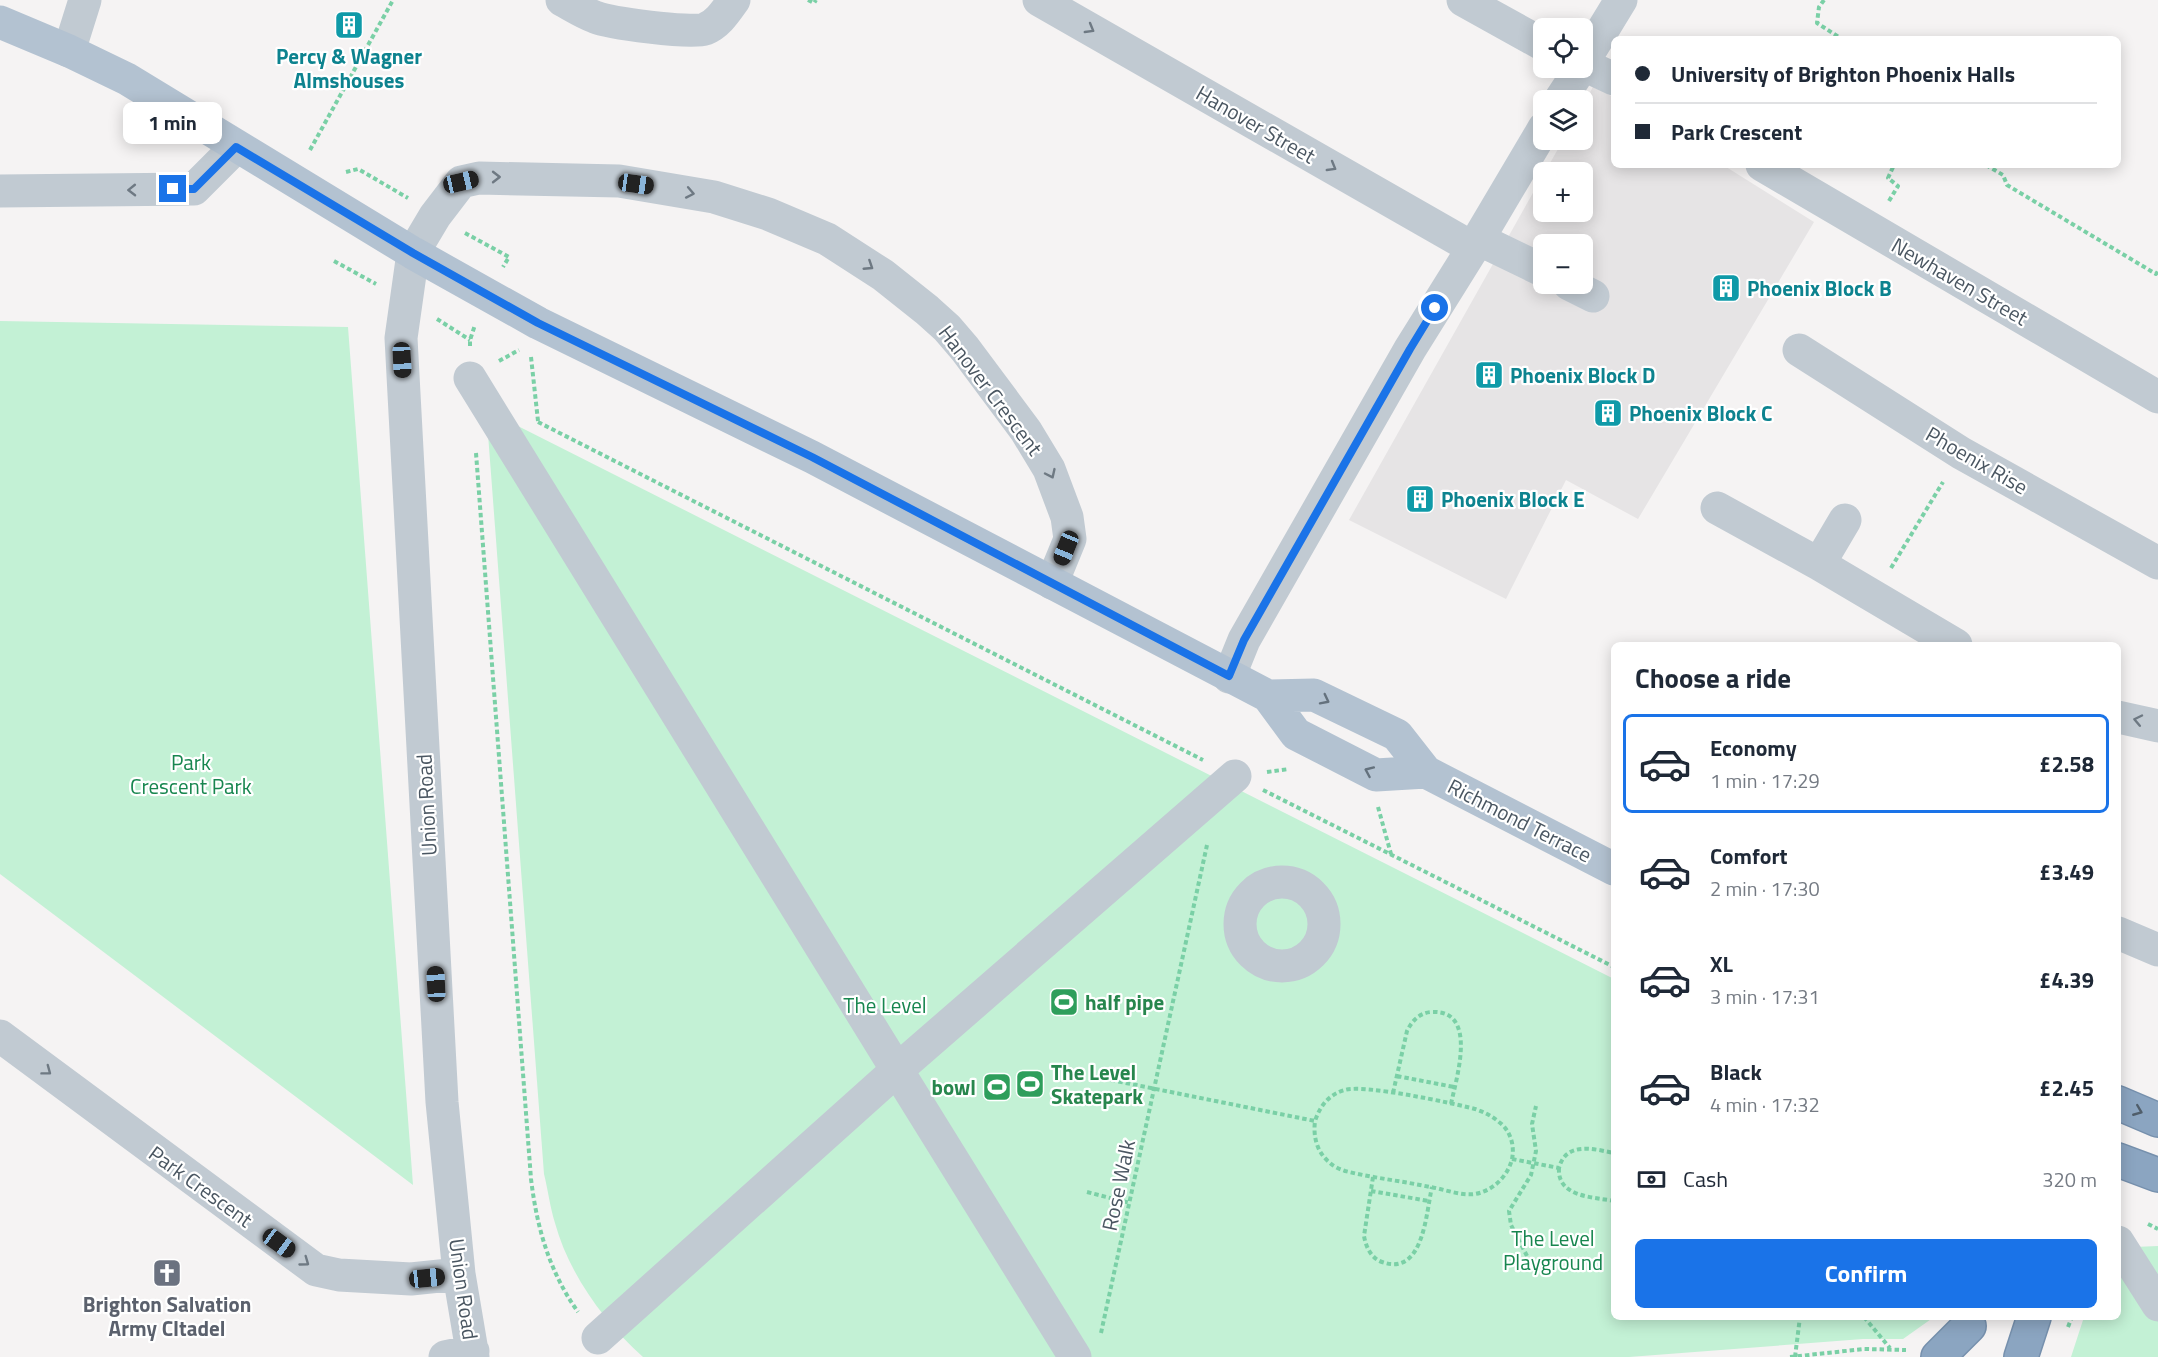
<!DOCTYPE html>
<html lang="en">
<head>
<meta charset="utf-8">
<style>
  :root { --surface:#fff; --page:#f6f6f7; --text:#1f2937; --muted:#747a83; --line:#e0e1e3; --accent:#1a73e8 }
  body { margin:0; font-family:"Titillium Web",sans-serif; background:var(--page); color:var(--text); height:100vh; display:flex; flex-direction:column; font-size:22px; white-space:nowrap }
  * { box-sizing:border-box; margin:0 }
  p { font-size:20px; color:var(--muted) }
  .icon { flex:none; width:33px; height:33px; fill:none; stroke:currentColor; stroke-width:2; stroke-linecap:round; stroke-linejoin:round }
  .map { position:relative; flex:1; overflow:hidden }
  .side { position:absolute; left:1611px; top:642px; width:510px; height:678px; display:flex; flex-direction:column; background:var(--surface); border-radius:9px; box-shadow:0 3px 15px #0003 }
  .side>* { flex:none }
  .guide { position:absolute; left:1611px; top:36px; width:510px; height:132px; border-radius:9px; box-shadow:0 3px 15px #0003; display:grid; align-content:center; height:132px; padding:0 24px; background:var(--surface) }
  .tools { position:absolute; left:1533px; top:18px; display:grid; gap:12px }
  .tools a { display:grid; place-items:center; width:60px; height:60px; border-radius:9px; background:var(--surface); box-shadow:0 3px 15px #0003; font-size:30px }
  .end { position:absolute; width:27px; height:27px; margin:-14px; border:8px solid #1a73e8; background:#fff; box-shadow:0 0 0 3px #fff }
  .from { border-radius:50% }
  .bubble { position:absolute; height:42px; border-radius:9px; background:var(--surface); box-shadow:0 3px 15px #0003; font-size:20px; font-weight:700; line-height:42px; text-align:center }
  .car { position:absolute; width:18px; height:36px; margin:-18px -9px; border-radius:8px; box-shadow:0 0 4px 2px #0007; background:linear-gradient(#222 24%,#8ab4d8 0 40%,#222 0 76%,#8ab4d8 0 86%,#222 0) }
  .guide b { display:flex; align-items:center; gap:21px; height:57px; font-size:22px }
  .guide b+b { border-top:2px solid var(--line) }
  .guide i { width:15px; height:15px; background:var(--text) }
  ul { padding:0; list-style:none }
  li { display:flex; align-items:center; gap:18px; height:99px; margin:0 12px 9px; padding:0 12px; border:3px solid transparent; border-radius:9px }
  li div { flex:1 }
  li b { display:block; font-size:22px }
  li em { font-style:normal; font-weight:700 }
  li.current { border-color:var(--accent) }
  li>.icon { width:54px; height:54px; stroke-width:1.5 }
  h2 { padding:0 24px; font-size:27px; line-height:72px }
  .pay { display:flex; align-items:center; gap:15px; height:66px; padding:0 24px; font-size:22px }
  .pay p { margin-inline-start:auto }
  .button { display:flex; gap:12px; margin-top:auto; padding:12px 24px }
  .button a { flex:1; height:69px; border-radius:9px; background:var(--accent); color:#fff; font-size:24px; font-weight:700; line-height:69px; text-align:center }
  .map>svg:first-child { display:block }
</style>
</head>
<body>
<div class="map">
<svg width="2158" height="1357" viewBox="0 0 2158 1357">
  <rect width="100%" height="100%" fill="#f5f3f3"/>
  <path fill="#e6e4e5" fill-rule="evenodd" d="M 1594,85 L 1614,98 L 1614,165 L 1723,165 L 1814,222 L 1638,519 L 1566,480 L 1506,599 L 1349,520 L 1543,175 L 1544,212 L 1582,212 L 1582,172 L 1545,172 L 1563,140 L 1582,140 L 1583,105 ZM 1544,244 L 1582,244 L 1582,284 L 1544,284 Z"/>
  <path fill="#c3f1d5" d="M 0,321 L 348,327 L 413,1185 L 0,874 Z
    M 510,422 L 1614,979 L 1614,1317 L 1934,1317 L 1903,1339 L 1863,1339 L 1629,1357 L 643,1357 C 604,1322 569,1274 555,1223 C 550,1207 548,1190 544,1174 L 488,434 Z
    M 2158,1246 L 2158,1357 L 2071,1357 L 2084,1317 L 2118,1317 L 2118,1255 L 2134,1247 Z"/>
  <g fill="none" stroke-linecap="round" stroke-linejoin="round">
    <g stroke="#7690ad" stroke-width="36">
      <path id="highway" d="M 2118,1103 L 2158,1120
        M 2118,1160 L 2158,1175
        M 1938,1357 L 1969,1326
        M 2021,1357 L 2034,1317"/>
    </g>
    <path stroke="#7ad0a6" stroke-width="4" stroke-dasharray="4.5 3" stroke-linecap="butt" d="M 808,0 L 814,3 L 816,0
      M 1824,0 L 1819,7 L 1817,23 L 1842,39
      M 310,150 L 393,0
      M 1986,165 L 2003,175 L 2007,185 L 2156,274 L 2158,271
      M 346,172 L 358,169 L 408,198
      M 1889,201 L 1898,186 L 1888,178 L 1894,165
      M 465,233 L 509,257 L 503,267
      M 334,261 L 376,284
      M 437,319 L 470,340
      M 470,346 L 470,340 L 475,325
      M 531,357 L 538,421
      M 499,361 L 519,350
      M 538,422 L 1203,760
      M 476,453 L 531,1179 C 537,1228 549,1271 578,1312
      M 1891,568 L 1943,482
      M 1267,772 L 1289,769
      M 1263,790 L 1614,967
      M 1378,807 L 1391,854
      M 1397,1076 L 1454,1087
      M 1111,1080 L 1315,1121 C 1313,1137 1317,1152 1329,1162 C 1333,1166 1339,1169 1345,1171 C 1373,1178 1402,1181 1430,1187 C 1444,1189 1460,1196 1475,1194 C 1493,1191 1508,1176 1512,1159 C 1515,1145 1510,1130 1499,1122 C 1492,1116 1484,1112 1475,1109 C 1452,1103 1364,1084 1345,1090 C 1329,1094 1320,1106 1315,1121
      M 1393,1093 L 1407,1031 C 1412,1021 1419,1013 1431,1012 C 1479,1009 1456,1079 1451,1104
      M 1512,1159 L 1559,1168 C 1566,1141 1594,1149 1614,1153
      M 1559,1168 C 1557,1197 1593,1197 1614,1201
      M 1373,1177 L 1364,1236 C 1366,1247 1371,1258 1382,1262 C 1424,1277 1426,1212 1432,1187
      M 1371,1191 L 1429,1201
      M 1087,1192 L 1130,1203
      M 2148,1224 L 2158,1229
      M 1527,1256 L 1511,1225 L 1509,1211 L 1531,1175 L 1536,1151 L 1532,1124 L 1536,1106
      M 1864,1317 L 1890,1348
      M 2068,1327 L 2072,1317
      M 1101,1333 L 1207,845
      M 1790,1357 L 1864,1349 L 1906,1350
      M 1795,1357 L 1800,1317"/>
    <path stroke="#c1cad2" stroke-width="33" d="M 562,0 C 573,6 584,13 595,17 C 609,23 691,34 705,29 C 718,24 726,11 734,0
      M 1039,0 L 1473,248
      M 1463,0 L 1544,45
      M 69,51 L 85,0
      M 1582,64 L 1621,0
      M 1582,64 L 1614,79
      M 1560,100 L 1581,68
      M 1762,165 L 2158,397
      M 0,191 L 194,189 L 236,147
      M 1478,239 L 1544,271
      M 1569,284 L 1593,296
      M 1799,350 L 1961,453 L 2158,563
      M 470,378 L 897,1070 L 598,1338
      M 1717,508 L 1819,564 L 1956,645
      M 1819,564 L 1845,520
      M 1229,677 L 1244,640 L 1410,349 L 1473,248 L 1544,128
      M 2118,717 L 2158,726
      M1240 924a42 42 0 1 1 84 0a42 42 0 1 1-84 0Z
      M 2118,933 L 2158,950
      M 0,1036 L 316,1270 L 339,1275 L 411,1279 L 459,1274
      M 2118,1242 L 2158,1305
      M 445,1357 L 473,1351
      M 473,1357 L 459,1274 L 442,1102 L 401,338 L 413,253 L 435,216 L 461,182 L 479,178 L 619,181 L 714,197 L 768,214 L 827,239 L 883,275 L 927,310 L 947,328 L 965,349 L 1026,431 L 1049,469 L 1067,517 L 1070,539 L 1052,583
      M 1075,1357 L 897,1070 L 1235,776"/>
    <path stroke="#b3c2d1" stroke-width="33" d="M 0,22 L 69,51 L 127,79 L 413,253 L 538,323 L 812,457 L 1268,696 L 1314,695 L 1397,735 L 1426,772 L 1614,869
      M 1268,696 L 1296,734 L 1376,775 L 1426,772"/>
    <use href="#highway" stroke="#8ba5c1" stroke-width="33"/>
  </g>
  <defs><path id="oneway-chevron" d="M-2-3.5L2.5 0L-2 3.5" fill="none" stroke-width="1.6" stroke-linecap="round" stroke-linejoin="round" transform="scale(1.5)"/></defs>
  <g stroke="#6e7983">
    <use href="#oneway-chevron" transform="translate(1090 29) rotate(30)"/>
    <use href="#oneway-chevron" transform="translate(1332 167) rotate(30)"/>
    <use href="#oneway-chevron" transform="translate(496 177)"/>
    <use href="#oneway-chevron" transform="translate(132 190) rotate(179)"/>
    <use href="#oneway-chevron" transform="translate(690 193) rotate(11)"/>
    <use href="#oneway-chevron" transform="translate(869 266) rotate(33)"/>
    <use href="#oneway-chevron" transform="translate(1051 474) rotate(65)"/>
    <use href="#oneway-chevron" transform="translate(2138 720) rotate(-168)"/>
    <use href="#oneway-chevron" transform="translate(47 1071) rotate(37)"/>
    <use href="#oneway-chevron" transform="translate(305 1262) rotate(36)"/>
  </g>
  <g stroke="#64717d">
    <use href="#oneway-chevron" transform="translate(1325 700) rotate(27)"/>
    <use href="#oneway-chevron" transform="translate(1369 771) rotate(-156)"/>
  </g>
  <use stroke="#505e6b" href="#oneway-chevron" transform="translate(2138 1111) rotate(22)"/>
  <g fill="none" stroke-linecap="round" stroke-linejoin="round">
    <path stroke="#1a73e8" stroke-width="8" d="M 173,189 L 194,189 L 236,147 L 413,253 L 538,323 L 812,457 L 1229,676 L 1244,640 L 1410,349 L 1435,308"/>
  </g>
  <defs>
    <g id="building-square" transform="scale(1.5)"><rect x="-9" y="-9" width="18" height="18" rx="4" fill="#0f9aa8" stroke="#fff"/><path d="M-4-6H4V6H1V3H-1V6H-4ZM-2.5-4.3h1.7v1.8h-1.7ZM.8-4.3h1.7v1.8H.8ZM-2.5-1h1.7V.8h-1.7ZM.8-1h1.7V.8H.8Z" fill="#fff"/></g>
    <g id="stadium-square" transform="scale(1.5)"><rect x="-9" y="-9" width="18" height="18" rx="4" fill="#2e9e5b" stroke="#fff"/><path d="M0-5a6.5 5 0 1 0 0 10a6.5 5 0 1 0 0-10ZM-3.5-1.8h7v3.6h-7Z" fill="#fff"/></g>
    <g id="church-square" transform="scale(1.5)"><rect x="-9" y="-9" width="18" height="18" rx="4" fill="#6b7280" stroke="#fff"/><path d="M-1.2-6h2.4v3.5h3.3v2.4h-3.3V6h-2.4V-.1h-3.3v-2.4h3.3Z" fill="#fff"/></g>
  </defs>
  <g fill-rule="evenodd">
    <use href="#building-square" x="349" y="25"/>
    <use href="#building-square" x="1726" y="288"/>
    <use href="#building-square" x="1489" y="375"/>
    <use href="#building-square" x="1608" y="413"/>
    <use href="#building-square" x="1420" y="499"/>
    <use href="#stadium-square" x="1064" y="1002"/>
    <use href="#stadium-square" x="1030" y="1084"/>
    <use href="#stadium-square" x="997" y="1087"/>
    <use href="#church-square" x="167" y="1273"/>
  </g>
  <g text-anchor="middle" dominant-baseline="central" stroke-width="4.5" stroke-linejoin="round" paint-order="stroke">
    <g font-size="21" font-weight="bold" fill="#0d838f" stroke="#fff" text-anchor="start">
      <text x="349" y="56" text-anchor="middle">Percy &amp; Wagner<tspan x="349" dy="24">Almshouses</tspan></text>
      <text x="1747" y="288">Phoenix Block B</text>
      <text x="1510" y="375">Phoenix Block D</text>
      <text x="1629" y="413">Phoenix Block C</text>
      <text x="1441" y="499">Phoenix Block E</text>
    </g>
    <g font-size="21" fill="#4a5661" stroke="#fff">
      <text transform="translate(1256 124) rotate(30)">Hanover Street</text>
      <text transform="translate(1960 281) rotate(30)">Newhaven Street</text>
      <text transform="translate(991 390) rotate(53)">Hanover Crescent</text>
      <text transform="translate(1977 460) rotate(30)">Phoenix Rise</text>
      <text transform="translate(426 805) rotate(-93)">Union Road</text>
      <text transform="translate(1520 820) rotate(27)">Richmond Terrace</text>
      <text transform="translate(1118 1185) rotate(-78)">Rose Walk</text>
      <text transform="translate(201 1186) rotate(36)">Park Crescent</text>
      <text transform="translate(464 1289) rotate(82)">Union Road</text>
    </g>
    <g font-size="21" fill="#17864f" stroke="#fff">
      <text x="191" y="762">Park<tspan x="191" dy="24">Crescent Park</tspan></text>
      <text x="885" y="1005">The Level</text>
      <text x="1553" y="1238">The Level<tspan x="1553" dy="24">Playground</tspan></text>
    </g>
    <g font-size="21" font-weight="bold" fill="#27864d" stroke="#fff" text-anchor="start">
      <text x="1085" y="1002">half pipe</text>
      <text x="1051" y="1072">The Level<tspan x="1051" dy="24">Skatepark</tspan></text>
      <text x="976" y="1087" text-anchor="end">bowl</text>
    </g>
    <g font-size="21" font-weight="bold" fill="#5b616d" stroke="#fff">
      <text x="167" y="1304">Brighton Salvation<tspan x="167" dy="24">Army CItadel</tspan></text>
    </g>
  </g>
</svg>
<div class="tools">
<a><svg class="icon" aria-label="locate" viewBox="0 0 24 24"><circle cx="12" cy="12" r="6"/><path d="M12 2v4M12 18v4M2 12h4M18 12h4"/></svg></a>
<a><svg class="icon" aria-label="layers" viewBox="0 0 24 24"><path d="M12 4l9 5-9 5-9-5zM3 14l9 5 9-5"/></svg></a>
<a>+</a>
<a>−</a>
</div>
<i class="end from" style="left:1435px;top:308px"></i>
<i class="end" style="left:173px;top:189px"></i>
<div class="bubble" style="left:123px;top:102px;width:99px">1 min</div>
<i class="car" style="left:461px;top:182px;rotate:77deg"></i>
<i class="car" style="left:636px;top:184px;rotate:98deg"></i>
<i class="car" style="left:402px;top:360px;rotate:177deg"></i>
<i class="car" style="left:1066px;top:548px;rotate:202deg"></i>
<i class="car" style="left:436px;top:984px;rotate:357deg"></i>
<i class="car" style="left:279px;top:1243px;rotate:126deg"></i>
<i class="car" style="left:427px;top:1278px;rotate:84deg"></i>
<div class="guide">
<b><i class="from"></i>University of Brighton Phoenix Halls</b>
<b><i></i>Park Crescent</b>
</div>
<section class="side">
<h2>Choose a ride</h2>
<ul>
<li class="current"><svg class="icon" aria-label="car" viewBox="0 0 24 24"><path d="M5 17H2v-5l4-1 3-4h7l3 4 3 1v5h-3M9 17h6M6 11h13"/><circle cx="7" cy="17" r="2"/><circle cx="17" cy="17" r="2"/></svg><div><b>Economy</b><p>1 min · 17:29</p></div><em>£2.58</em></li>
<li><svg class="icon" aria-label="car" viewBox="0 0 24 24"><path d="M5 17H2v-5l4-1 3-4h7l3 4 3 1v5h-3M9 17h6M6 11h13"/><circle cx="7" cy="17" r="2"/><circle cx="17" cy="17" r="2"/></svg><div><b>Comfort</b><p>2 min · 17:30</p></div><em>£3.49</em></li>
<li><svg class="icon" aria-label="car" viewBox="0 0 24 24"><path d="M5 17H2v-5l4-1 3-4h7l3 4 3 1v5h-3M9 17h6M6 11h13"/><circle cx="7" cy="17" r="2"/><circle cx="17" cy="17" r="2"/></svg><div><b>XL</b><p>3 min · 17:31</p></div><em>£4.39</em></li>
<li><svg class="icon" aria-label="car" viewBox="0 0 24 24"><path d="M5 17H2v-5l4-1 3-4h7l3 4 3 1v5h-3M9 17h6M6 11h13"/><circle cx="7" cy="17" r="2"/><circle cx="17" cy="17" r="2"/></svg><div><b>Black</b><p>4 min · 17:32</p></div><em>£2.45</em></li>
</ul>
<div class="pay"><svg class="icon" aria-label="cash" viewBox="0 0 24 24"><path d="M3 7h18v10H3z"/><circle cx="12" cy="12" r="2"/></svg>Cash<p>320 m</p></div>
<div class="button"><a>Confirm</a></div>
</section>
</div>
</body>
</html>
